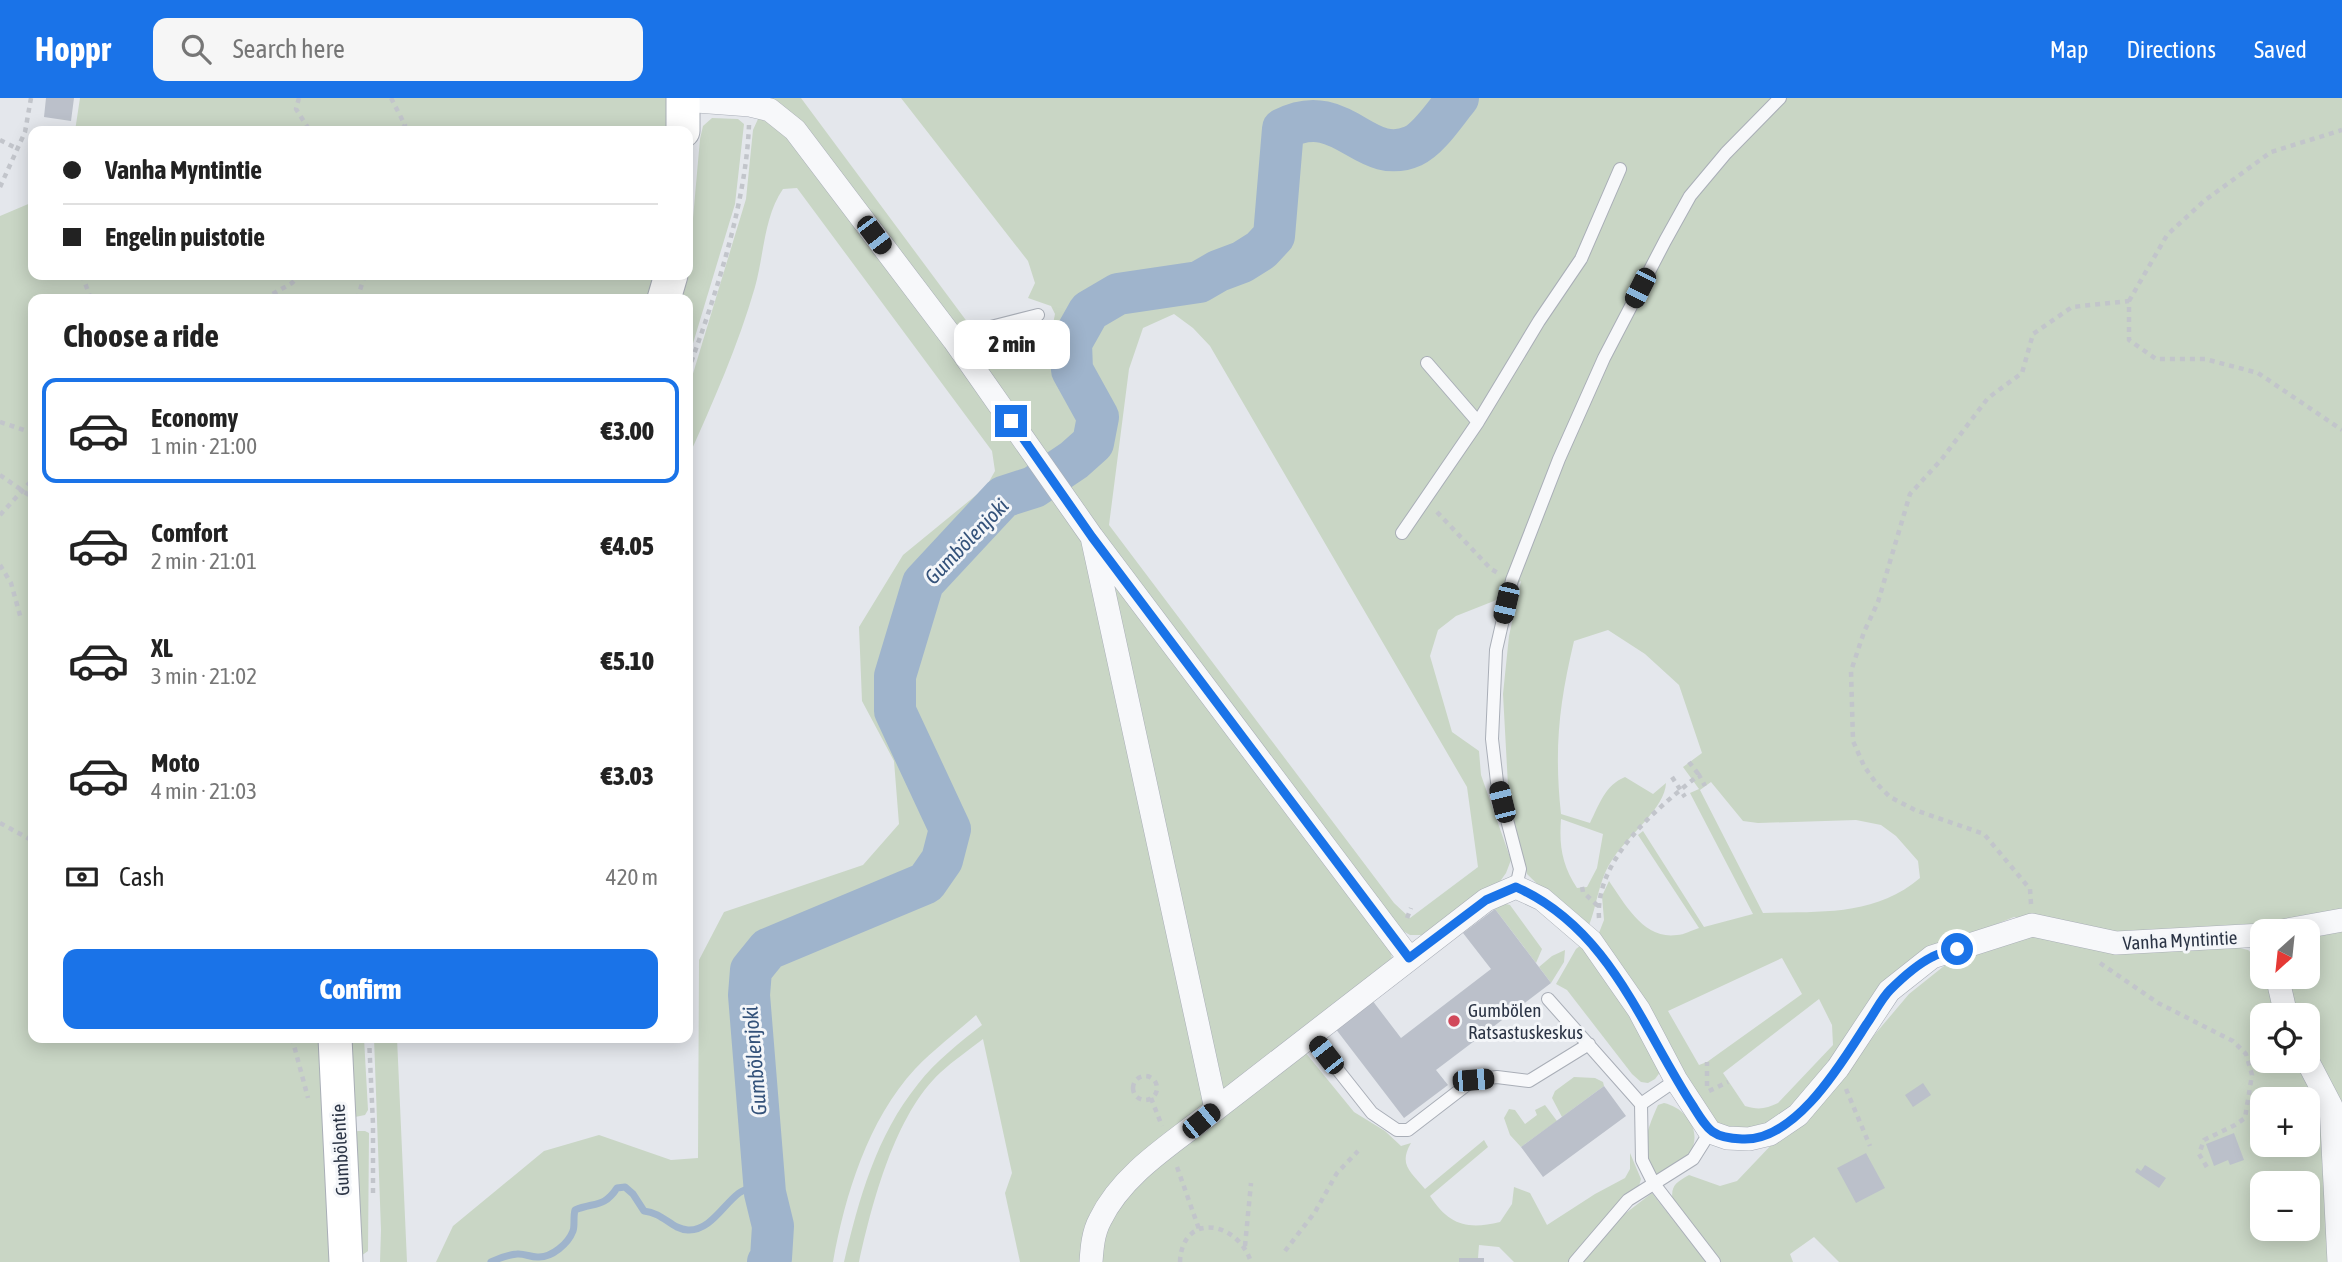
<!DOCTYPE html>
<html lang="en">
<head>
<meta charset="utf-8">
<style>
  :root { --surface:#fff; --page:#f6f6f6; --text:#222; --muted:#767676; --line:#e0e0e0; --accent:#1a73e8 }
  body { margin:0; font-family:"Asap Condensed",sans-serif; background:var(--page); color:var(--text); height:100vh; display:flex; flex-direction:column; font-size:26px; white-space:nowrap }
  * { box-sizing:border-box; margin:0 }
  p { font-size:23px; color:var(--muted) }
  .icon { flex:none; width:38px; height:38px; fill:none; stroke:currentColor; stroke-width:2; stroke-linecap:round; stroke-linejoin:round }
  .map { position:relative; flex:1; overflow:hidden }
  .details { position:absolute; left:28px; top:196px; width:665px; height:749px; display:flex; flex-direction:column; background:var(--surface); border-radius:14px; box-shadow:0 4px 18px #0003 }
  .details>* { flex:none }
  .guide { position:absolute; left:28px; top:28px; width:665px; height:154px; border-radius:14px; box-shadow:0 4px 18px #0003; display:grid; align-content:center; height:154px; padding:0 35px; background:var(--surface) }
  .needle { width:46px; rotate:207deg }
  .fabs { position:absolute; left:2250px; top:821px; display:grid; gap:14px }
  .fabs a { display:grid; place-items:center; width:70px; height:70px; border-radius:14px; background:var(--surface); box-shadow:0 4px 18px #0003; font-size:35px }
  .end { position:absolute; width:32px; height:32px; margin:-16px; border:9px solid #1a73e8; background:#fff; box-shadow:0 0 0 4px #fff }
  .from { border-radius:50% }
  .bubble { position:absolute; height:49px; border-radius:14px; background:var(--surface); box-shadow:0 4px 18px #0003; font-size:23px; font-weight:800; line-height:49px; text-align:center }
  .car { position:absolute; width:21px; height:42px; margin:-21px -10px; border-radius:9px; box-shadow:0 0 5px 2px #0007; background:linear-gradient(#222 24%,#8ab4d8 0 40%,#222 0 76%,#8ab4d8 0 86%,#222 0) }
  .guide b { display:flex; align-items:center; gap:24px; height:66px; font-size:26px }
  .guide b+b { border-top:2px solid var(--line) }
  .guide i { width:18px; height:18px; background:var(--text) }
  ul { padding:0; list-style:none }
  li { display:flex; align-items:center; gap:21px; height:105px; margin:0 14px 10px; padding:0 21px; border:4px solid transparent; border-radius:14px }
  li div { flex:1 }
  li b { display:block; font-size:26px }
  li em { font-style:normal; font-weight:800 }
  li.on { border-color:var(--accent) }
  li>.icon { width:63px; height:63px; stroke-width:1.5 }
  h2 { padding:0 35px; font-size:32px; line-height:84px }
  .pay { display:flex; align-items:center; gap:18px; height:77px; padding:0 35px; font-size:26px }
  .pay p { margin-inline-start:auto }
  .primary-button { display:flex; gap:14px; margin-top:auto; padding:14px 35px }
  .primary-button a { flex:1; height:80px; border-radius:14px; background:var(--accent); color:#fff; font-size:28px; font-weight:800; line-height:80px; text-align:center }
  header { display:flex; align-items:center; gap:42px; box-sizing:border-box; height:98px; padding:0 35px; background:var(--accent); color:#fff }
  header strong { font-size:33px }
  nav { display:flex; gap:38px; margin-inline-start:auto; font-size:24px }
  .search { width:490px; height:63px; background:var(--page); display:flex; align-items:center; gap:18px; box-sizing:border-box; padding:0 24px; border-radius:14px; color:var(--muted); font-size:26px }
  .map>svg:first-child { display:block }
</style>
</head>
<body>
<header>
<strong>Hoppr</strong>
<div class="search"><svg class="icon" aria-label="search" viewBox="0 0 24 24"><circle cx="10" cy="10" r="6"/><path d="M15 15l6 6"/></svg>Search here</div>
<nav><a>Map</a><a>Directions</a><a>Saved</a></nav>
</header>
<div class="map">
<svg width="2342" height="1164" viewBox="0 0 2342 1164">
  <rect width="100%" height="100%" fill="#e4e7ec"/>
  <path fill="#c9d6c5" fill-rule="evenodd" d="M 80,0 L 669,0 L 669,33 L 75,33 Z
    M 763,0 L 801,0 L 968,225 L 961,231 L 950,230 Z
    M 901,0 L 2342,0 L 2342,814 L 2186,835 L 2085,832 L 2014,819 L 1930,853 L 1823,983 L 1761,1036 L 1720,1030 L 1597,840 L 1604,822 L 1602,798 L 1609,783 C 1625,806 1644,842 1677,837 C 1684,837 1692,832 1699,830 L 1638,737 L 1643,733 L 1704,829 L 1753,816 L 1690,695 L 1699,691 L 1683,669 L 1702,655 L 1679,587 L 1645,556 L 1608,532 L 1574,543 C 1559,606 1554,651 1561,716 L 1590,725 C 1599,707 1605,687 1625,679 L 1653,696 L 1666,685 C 1665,710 1629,737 1614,759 C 1598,781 1598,806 1588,830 L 1564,812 L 1527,776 L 1509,706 L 1503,596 L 1509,538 L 1521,483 L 1494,503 L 1456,518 L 1438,532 L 1430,558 L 1452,634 L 1479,653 L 1481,677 L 1511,762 L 1506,775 L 1496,789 L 1427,837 L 1410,837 L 1394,828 L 1091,423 L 966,246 L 990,235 L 1041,232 L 1053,226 L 1055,216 L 1051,208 L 1028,200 L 1035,185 L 1028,163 ZM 1174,216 L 1193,230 L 1210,248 L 1467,689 L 1478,769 L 1410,820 L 1394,805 L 1109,427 L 1129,271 L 1143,230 ZM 1711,684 L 1743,723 L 1758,725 L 1856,722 L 1881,727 L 1896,738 L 1918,763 L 1920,780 C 1874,819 1820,813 1763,815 L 1700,692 ZM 1561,721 L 1603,736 L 1597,770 L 1587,789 L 1577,790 C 1562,767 1559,748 1561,721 ZM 1782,860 L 1802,896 L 1707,964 L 1699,967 L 1668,913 ZM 1819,901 L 1832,927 L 1833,947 L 1778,1005 C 1766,1011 1758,1012 1745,1008 L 1723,975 Z
    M 712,20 L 738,21 L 744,26 L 735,106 L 688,262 L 688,201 L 679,201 L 685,177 L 688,177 L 700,41 L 703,28 Z
    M 758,21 C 775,23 786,37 797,48 L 1390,849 L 1392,861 L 1305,954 L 1354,1014 L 1385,1033 L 1401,1048 L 1411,1045 C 1398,1067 1411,1074 1425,1091 L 1484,1042 L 1488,1049 L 1430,1098 C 1449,1127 1467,1132 1500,1124 L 1512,1106 L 1514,1089 L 1530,1095 L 1547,1127 L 1595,1096 L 1625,1080 L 1630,1071 L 1630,1055 L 1641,1081 L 1639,1088 L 1570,1164 L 1514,1164 L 1499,1149 L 1479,1147 L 1478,1160 L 1460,1160 L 1459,1164 L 1020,1164 L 1005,1095 L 1012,1075 L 983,941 C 969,952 954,962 941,974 C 895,1016 872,1105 859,1164 L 844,1164 C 859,1101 876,1038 918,986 C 936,963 959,945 982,927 L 976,917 C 956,935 933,952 915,971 C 868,1022 845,1097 833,1164 L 436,1164 L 453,1128 L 544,1053 L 599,1037 L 671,1062 L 698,1060 L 699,862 L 724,814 L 863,767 L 899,726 L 894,663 L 862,603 L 859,529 L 903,457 L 986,389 L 995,373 L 992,353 L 797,90 L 783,91 C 764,118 764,157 755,189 C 738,248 713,304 688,360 L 688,292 L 746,101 L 753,32 Z
    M 33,104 L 33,177 L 656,177 L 650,201 L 33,201 L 33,940 L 321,940 L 332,1164 L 0,1164 L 0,118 Z
    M 1502,805 L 1510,807 L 1542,851 L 1536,865 L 1495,811 L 1497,808 Z
    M 2342,829 L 2342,1017 L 2333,992 L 2308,947 L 2308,917 L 2294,917 L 2283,879 L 2308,878 L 2308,836 Z
    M 2025,835 L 2232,848 L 2248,852 L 2260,862 L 2263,878 L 2267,879 L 2281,917 L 2263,917 L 2263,962 L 2301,963 L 2321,997 L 2334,1164 L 1839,1164 L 1814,1139 L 1790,1156 L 1793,1164 L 1721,1164 L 1673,1105 C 1670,1088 1675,1085 1689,1077 L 1720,1088 L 1737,1083 L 1865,948 L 1909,896 L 1954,860 ZM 2263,1001 L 2308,1001 L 2308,1046 L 2263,1046 ZM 2263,1085 L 2308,1085 L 2308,1130 L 2263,1130 Z
    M 1581,847 L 1621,893 L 1661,973 L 1655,981 L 1648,985 L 1641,984 L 1632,976 L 1567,892 L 1556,886 L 1576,851 Z
    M 1565,852 L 1564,864 L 1551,885 L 1539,869 L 1552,858 Z
    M 347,940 L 364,940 L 368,1012 L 365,1017 L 355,1019 Z
    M 374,940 L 397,940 L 407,1164 L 380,1164 L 381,1132 Z
    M 1574,979 L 1595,980 L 1603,984 L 1604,988 L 1562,1019 L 1552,1000 L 1555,993 Z
    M 1664,1005 C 1686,1010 1703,1033 1690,1055 C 1684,1066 1671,1072 1660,1078 C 1632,1066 1649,1027 1658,1007 Z
    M 1545,1007 L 1557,1023 L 1521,1049 L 1510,1037 L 1504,1020 L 1509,1011 L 1515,1012 L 1525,1026 L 1537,1017 L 1535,1012 Z
    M 358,1033 L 365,1033 L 369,1035 L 368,1153 L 361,1158 L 352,1035 Z
    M 1652,1095 L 1706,1164 L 1581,1164 L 1622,1118 Z"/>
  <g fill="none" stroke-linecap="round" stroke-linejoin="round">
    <path stroke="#9fb4cc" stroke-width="7" d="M 491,1164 C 499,1160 508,1157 517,1156 C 524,1155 532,1160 539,1159 C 552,1159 568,1146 573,1133 C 575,1127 573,1119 575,1112 C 594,1104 604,1110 617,1090 L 625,1089 L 633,1096 L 644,1113 C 664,1115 671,1131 688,1132 C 710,1133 723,1107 739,1095 C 746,1090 756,1088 764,1085"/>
    <path stroke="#9fb4cc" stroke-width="42" d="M 768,1164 L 771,1160 L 773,1128 L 765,1095 L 749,897 L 751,872 L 768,851 L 926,785 L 942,762 L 950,731 L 895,613 L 895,578 L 923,485 L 1003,399 L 1034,389 L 1074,362 L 1093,345 L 1098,319 L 1072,272 L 1071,245 L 1089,213 L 1118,196 L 1199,184 L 1218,173 L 1242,164 L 1261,152 L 1274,138 L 1283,31 C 1343,0 1364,70 1413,48 C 1429,41 1447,13 1458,0"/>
  </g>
  <path fill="#bbc0ca" d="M 46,0 L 74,0 L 71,23 L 44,19 Z
    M 1495,811 L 1551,885 L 1436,972 L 1448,987 L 1404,1020 L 1335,930 L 1372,902 L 1401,940 L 1491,871 L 1463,835 Z
    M 1923,985 L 1931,997 L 1913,1009 L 1905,997 Z
    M 1604,988 L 1626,1018 L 1543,1079 L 1521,1049 Z
    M 2234,1035 L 2244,1062 L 2230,1067 L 2228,1062 L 2214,1068 L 2206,1046 Z
    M 1866,1055 L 1885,1090 L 1856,1105 L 1837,1070 Z
    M 2145,1067 L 2166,1080 L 2159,1090 L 2135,1074 L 2137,1070 L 2141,1073 Z
    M 1459,1160 L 1484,1160 L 1484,1164 L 1459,1164 Z"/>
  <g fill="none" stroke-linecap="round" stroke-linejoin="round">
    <g stroke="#a9aeb7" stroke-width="14">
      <path id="lane" d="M 954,242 L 975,233 L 1038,217
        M 1427,265 L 1478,324
        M 1402,435 L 1478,324 L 1539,223 L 1581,161 L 1620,71
        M 1516,789 L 1520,771 L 1497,684 L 1492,641 L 1496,552 L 1512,482 L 1559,361 L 1604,260 L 1665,143 L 1690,98 L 1726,55 L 1780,0
        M 1548,901 L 1641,1006
        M 1311,938 L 1372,1015 L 1397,1032 L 1408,1032 L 1473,982 L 1497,979 L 1529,983 L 1589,946
        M 1676,982 L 1641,1006 L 1642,1062 L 1654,1086 L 1714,1164
        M 1575,1164 L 1628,1102 L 1693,1061 L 1710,1034"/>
    </g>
    <g stroke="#a9aeb7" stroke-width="24">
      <path id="street" d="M 683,2 L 750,7 L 770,12 L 795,32 L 954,242 L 1092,439 L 1409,860
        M 1092,439 L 1216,1011 L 1486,802 L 1516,789 L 1542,801 L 1591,843 L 1639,912 L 1676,982 L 1710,1034 L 1727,1040 L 1749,1041 L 1770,1036 L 1798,1017 L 1838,970 L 1889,893 L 1932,859 L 2032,827 L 2116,845 L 2263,837
        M 2282,833 L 2342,822
        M 2277,878 L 2286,917
        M 2307,962 L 2331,1008 L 2339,1164
        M 1091,1164 C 1092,1150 1093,1135 1100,1122 C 1123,1074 1176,1043 1216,1011"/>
    </g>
    <g stroke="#a9aeb7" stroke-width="35">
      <path id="secondary" d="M 683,33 L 683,0
        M 664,201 L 671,177
        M 335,940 L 346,1164"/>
    </g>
    <path stroke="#c2c5cb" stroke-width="4.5" stroke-dasharray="5 5" stroke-linecap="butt" d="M 299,0 L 296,11 L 310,33
      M 391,0 L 405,27 L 401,33
      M 0,42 L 18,51
      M 0,89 L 25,34 L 31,0
      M 82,177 L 91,201
      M 264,201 L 292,185 L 300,177
      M 357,201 L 365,177
      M 2129,203 L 2167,137 L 2204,103 L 2271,54 L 2342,32
      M 688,273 C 715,199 746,106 749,27
      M 0,324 L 30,334 L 33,338
      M 0,377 L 33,400
      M 1437,414 L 1491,471 L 1498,475
      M 0,417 L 33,381
      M 0,467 L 11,485 L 21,521
      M 1689,664 L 1699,677
      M 1672,679 L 1685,699
      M 0,725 L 33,743
      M 1582,789 L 1583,794 L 1598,808
      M 2031,806 L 2030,791 L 1984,736 L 1915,712 L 1890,699 L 1876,685 L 1864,668 L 1853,643 L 1851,573 L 1864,534 L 1878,504 L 1910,396 L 1941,362 L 1988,300 L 2022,275 L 2033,236 L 2072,209 L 2129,203 L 2129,242 L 2156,261 L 2205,261 L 2258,275 L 2342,332
      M 1407,820 L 1411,810
      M 1599,820 C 1595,761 1656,711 1699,677 L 1705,688
      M 2100,865 L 2158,905 L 2233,943 L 2246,956 L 2252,977 L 2245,1020 L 2235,1027 L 2204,1042 L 2199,1056 L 2208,1071
      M 292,940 L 308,1000
      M 369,940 L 373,1026 L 373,1097
      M1133 990a12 12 0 1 1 24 0a12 12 0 1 1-24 0Z
      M 1707,988 L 1707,964
      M 1846,991 L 1870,1048
      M 1709,993 L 1728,984
      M 1151,1000 L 1162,1028
      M 1177,1069 L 1199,1131
      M 1245,1148 L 1251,1085
      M 1285,1153 L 1315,1114 L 1337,1075 L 1358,1053
      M 1180,1164 C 1182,1114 1237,1122 1251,1164"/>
    <use href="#lane" stroke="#f7f8fa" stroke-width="12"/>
    <use href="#street" stroke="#f7f8fa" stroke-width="23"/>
    <use href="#secondary" stroke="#fff" stroke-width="33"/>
  </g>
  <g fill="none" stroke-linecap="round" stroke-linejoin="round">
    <path stroke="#1a73e8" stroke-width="9" d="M 1011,323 L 1092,439 L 1409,860 L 1486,802 L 1516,789 C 1610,831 1641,928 1693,1008 C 1708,1032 1712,1040 1742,1041 C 1795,1044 1841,966 1866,927 C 1874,916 1881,901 1890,892 C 1901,881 1918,866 1932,859 C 1939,855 1949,853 1957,851"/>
  </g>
  <circle fill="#d1495b" stroke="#f4f6f9" stroke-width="2.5" cx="1454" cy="923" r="7"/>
  <g text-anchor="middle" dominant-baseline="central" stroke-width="6" stroke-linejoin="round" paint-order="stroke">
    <g font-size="19" fill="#2b3445" stroke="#f4f6f9">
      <text transform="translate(2180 842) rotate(-3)">Vanha Myntintie</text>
      <text transform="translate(340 1052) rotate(-93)">Gumbölentie</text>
    </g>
    <g font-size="19" fill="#2b3445" stroke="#f4f6f9" text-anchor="start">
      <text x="1468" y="912">Gumbölen<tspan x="1468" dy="22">Ratsastuskeskus</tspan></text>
    </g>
    <g font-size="21" font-style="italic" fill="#34527a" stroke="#f4f6f9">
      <text transform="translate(966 443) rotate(-46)">Gumbölenjoki</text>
      <text transform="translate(754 963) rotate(-95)">Gumbölenjoki</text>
    </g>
  </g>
</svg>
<div class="fabs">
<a><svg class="needle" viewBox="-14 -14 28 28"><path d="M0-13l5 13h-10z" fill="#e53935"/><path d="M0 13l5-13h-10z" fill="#767676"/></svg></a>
<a><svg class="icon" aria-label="locate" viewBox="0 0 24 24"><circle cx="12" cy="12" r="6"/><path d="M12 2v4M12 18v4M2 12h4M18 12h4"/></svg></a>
<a>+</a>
<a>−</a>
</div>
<i class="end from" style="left:1957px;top:851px"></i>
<i class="end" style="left:1011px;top:323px"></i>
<div class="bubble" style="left:954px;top:222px;width:116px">2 min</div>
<i class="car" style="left:874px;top:137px;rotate:143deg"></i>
<i class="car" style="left:1640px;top:190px;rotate:207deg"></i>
<i class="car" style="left:1506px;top:505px;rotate:193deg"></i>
<i class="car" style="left:1502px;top:704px;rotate:346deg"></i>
<i class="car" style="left:1326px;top:957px;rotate:322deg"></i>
<i class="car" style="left:1473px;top:982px;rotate:85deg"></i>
<i class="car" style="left:1201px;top:1023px;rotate:51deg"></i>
<div class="guide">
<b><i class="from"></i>Vanha Myntintie</b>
<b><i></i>Engelin puistotie</b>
</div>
<section class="details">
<h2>Choose a ride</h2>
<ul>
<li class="on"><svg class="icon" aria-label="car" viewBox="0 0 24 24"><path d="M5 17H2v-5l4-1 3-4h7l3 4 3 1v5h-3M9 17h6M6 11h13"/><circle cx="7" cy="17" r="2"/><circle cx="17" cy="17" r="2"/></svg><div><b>Economy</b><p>1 min · 21:00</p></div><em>€3.00</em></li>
<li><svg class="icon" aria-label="car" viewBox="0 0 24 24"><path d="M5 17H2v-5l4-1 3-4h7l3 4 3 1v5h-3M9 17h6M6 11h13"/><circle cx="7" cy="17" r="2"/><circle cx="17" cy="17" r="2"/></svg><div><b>Comfort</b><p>2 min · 21:01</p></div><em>€4.05</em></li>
<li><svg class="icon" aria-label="car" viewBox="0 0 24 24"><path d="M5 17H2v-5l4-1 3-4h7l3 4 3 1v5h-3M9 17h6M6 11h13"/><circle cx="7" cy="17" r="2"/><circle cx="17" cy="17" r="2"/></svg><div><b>XL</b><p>3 min · 21:02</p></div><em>€5.10</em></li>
<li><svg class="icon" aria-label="car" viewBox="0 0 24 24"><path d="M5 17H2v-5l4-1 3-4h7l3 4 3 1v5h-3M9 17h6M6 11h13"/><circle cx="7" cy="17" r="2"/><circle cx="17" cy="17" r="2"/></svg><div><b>Moto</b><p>4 min · 21:03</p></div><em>€3.03</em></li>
</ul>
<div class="pay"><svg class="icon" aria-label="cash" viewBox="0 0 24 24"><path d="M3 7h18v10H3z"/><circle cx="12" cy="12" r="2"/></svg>Cash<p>420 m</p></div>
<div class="primary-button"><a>Confirm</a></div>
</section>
</div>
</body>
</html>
